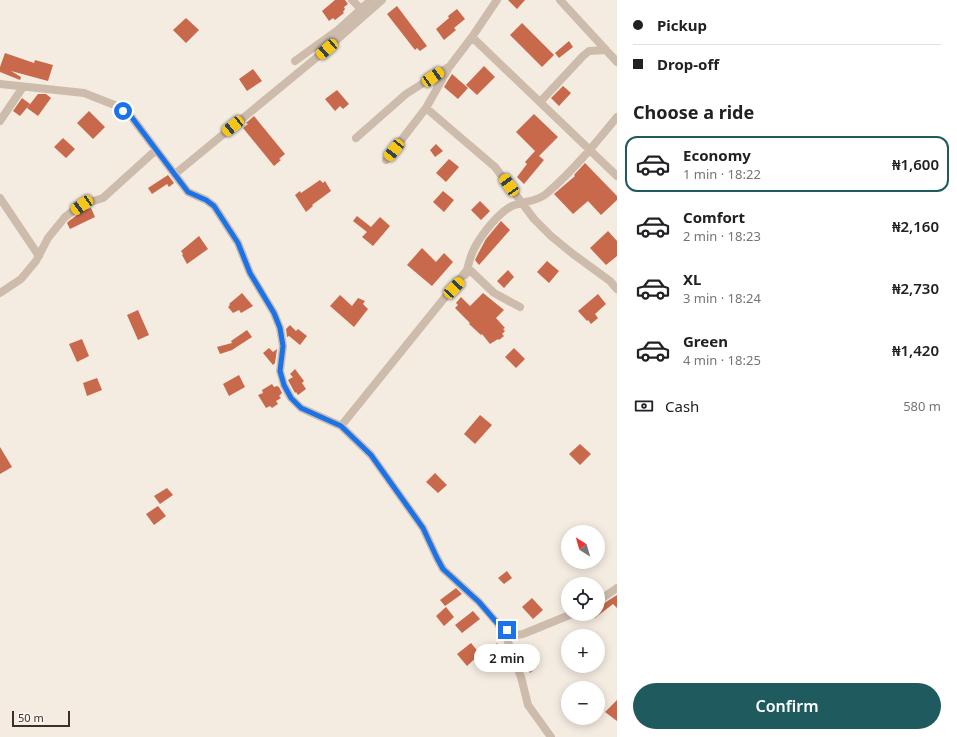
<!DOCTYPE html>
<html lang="en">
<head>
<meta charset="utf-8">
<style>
  :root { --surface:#fff; --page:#f2f2f2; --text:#202124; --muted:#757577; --line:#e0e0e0; --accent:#1f5a5e }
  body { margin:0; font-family:"Noto Sans",sans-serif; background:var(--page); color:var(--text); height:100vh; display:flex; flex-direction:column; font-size:15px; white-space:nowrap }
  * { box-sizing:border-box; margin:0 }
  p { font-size:13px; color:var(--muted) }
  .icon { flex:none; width:22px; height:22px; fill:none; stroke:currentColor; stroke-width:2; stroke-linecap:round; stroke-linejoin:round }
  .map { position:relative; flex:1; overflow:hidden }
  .drawer { display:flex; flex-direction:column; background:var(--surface); width:340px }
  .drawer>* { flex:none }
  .hud { display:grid; align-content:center; height:88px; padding:0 16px; background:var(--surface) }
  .needle { width:26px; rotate:323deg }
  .tools { position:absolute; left:561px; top:525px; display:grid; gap:8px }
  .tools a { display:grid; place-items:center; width:44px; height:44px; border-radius:50%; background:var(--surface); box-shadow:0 2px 10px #0003; font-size:20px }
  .scale { position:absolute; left:12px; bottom:10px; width:58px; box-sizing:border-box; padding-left:4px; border:2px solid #3b302b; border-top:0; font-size:11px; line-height:14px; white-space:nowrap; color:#3b302b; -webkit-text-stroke:3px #fbf5ee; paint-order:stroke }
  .end { position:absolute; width:18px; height:18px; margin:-9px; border:5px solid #1a73e8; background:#fff; box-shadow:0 0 0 2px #fff }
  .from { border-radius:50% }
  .bubble { position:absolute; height:28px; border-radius:14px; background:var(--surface); box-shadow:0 2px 10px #0003; font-size:13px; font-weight:600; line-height:28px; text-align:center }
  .car { position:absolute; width:12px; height:24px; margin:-12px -6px; border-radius:5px; box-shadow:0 0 3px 1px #0007; background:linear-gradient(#f5c518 24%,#345 0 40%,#f5c518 0 76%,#345 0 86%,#f5c518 0) }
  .hud b { display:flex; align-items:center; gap:14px; height:38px; font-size:15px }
  .hud b+b { border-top:1px solid var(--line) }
  .hud i { width:10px; height:10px; background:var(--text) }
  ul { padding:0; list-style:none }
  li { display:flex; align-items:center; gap:12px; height:56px; margin:0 8px 6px; padding:0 8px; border:2px solid transparent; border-radius:12px }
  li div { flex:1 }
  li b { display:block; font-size:15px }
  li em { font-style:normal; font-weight:600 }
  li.active { border-color:var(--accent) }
  li>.icon { width:36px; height:36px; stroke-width:1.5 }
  h2 { padding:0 16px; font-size:18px; line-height:48px }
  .pay { display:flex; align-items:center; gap:10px; height:44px; padding:0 16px; font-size:15px }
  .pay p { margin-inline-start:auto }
  .button { display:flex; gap:8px; margin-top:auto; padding:8px 16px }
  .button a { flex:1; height:46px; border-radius:24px; background:var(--accent); color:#fff; font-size:16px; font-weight:600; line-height:46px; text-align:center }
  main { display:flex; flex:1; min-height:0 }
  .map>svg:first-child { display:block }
</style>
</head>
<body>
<main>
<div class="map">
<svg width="617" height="737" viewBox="0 0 617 737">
  <rect width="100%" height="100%" fill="#f4ebe1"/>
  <path fill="#c8694b" d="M 335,0 L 345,0 L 348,4 L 344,7 L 345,9 L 343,12 L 344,13 L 335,20 L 333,18 L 329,21 L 322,11 Z
    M 508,0 L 525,0 L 517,9 Z
    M 397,6 L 427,46 L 420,51 L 417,48 L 415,50 L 387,14 Z
    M 457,9 L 465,19 L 454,28 L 456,30 L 444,40 L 436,29 L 449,18 L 448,16 Z
    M 186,18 L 199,30 L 186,43 L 173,30 Z
    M 522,23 L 554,55 L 542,67 L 510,35 Z
    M 569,41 L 573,47 L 559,58 L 555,53 Z
    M 5,53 L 34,63 L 35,60 L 53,65 L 48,81 L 11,71 L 21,77 L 20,80 L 0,72 L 0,67 Z
    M 484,66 L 495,77 L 477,95 L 466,85 Z
    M 253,69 L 262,81 L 247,91 L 239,79 Z
    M 452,74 L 468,88 L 458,99 L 444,87 Z
    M 563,86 L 571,93 L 559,106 L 551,98 Z
    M 337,90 L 349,104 L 343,109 L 340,106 L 335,111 L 325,99 Z
    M 38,94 L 46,94 L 51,98 L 38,116 L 27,108 Z
    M 22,98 L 30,104 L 20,116 L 13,111 Z
    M 89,111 L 105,127 L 93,139 L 77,123 Z
    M 534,114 L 558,137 L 539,156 L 544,160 L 524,184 L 517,177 L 527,164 L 525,162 L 535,151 L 516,132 Z
    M 254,116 L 285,154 L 279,159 L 281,160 L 274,166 L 243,128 L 248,124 L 246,123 Z
    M 63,138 L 75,149 L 66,158 L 54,147 Z
    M 436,144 L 443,151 L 435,157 L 430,150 Z
    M 449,159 L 459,167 L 446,182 L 436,173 Z
    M 585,163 L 617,196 L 617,200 L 601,215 L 588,201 L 573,214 L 554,194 L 575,176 L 574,175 Z
    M 168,175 L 174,183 L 169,187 L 167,184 L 152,194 L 148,188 Z
    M 320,180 L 323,183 L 325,181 L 331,191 L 312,205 L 313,206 L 306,212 L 295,195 L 300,191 L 301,193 Z
    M 443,191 L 454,200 L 444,212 L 433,202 Z
    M 480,201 L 490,211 L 481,220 L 471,210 Z
    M 91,208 L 95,217 L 70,229 L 67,223 L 69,221 L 84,210 Z
    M 357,216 L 371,227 L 380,217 L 390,226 L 373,246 L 362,237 L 367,232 L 353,221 Z
    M 501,221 L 510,230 L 479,265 L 475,260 L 479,252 L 486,239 Z
    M 608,231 L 617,241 L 617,256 L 606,265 L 590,248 Z
    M 199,236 L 208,249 L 187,264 L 182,255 L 183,254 L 181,251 Z
    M 422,248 L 436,262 L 444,253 L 453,262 L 432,286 L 407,265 Z
    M 547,261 L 559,271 L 549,283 L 537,272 Z
    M 508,270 L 514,277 L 504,288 L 497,281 Z
    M 242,293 L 253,306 L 241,313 L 239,310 L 233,313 L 228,307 L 230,305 L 229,304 Z
    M 483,293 L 504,310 L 496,318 L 505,328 L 503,329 L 505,331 L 502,334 L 504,336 L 499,340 L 498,339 L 490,344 L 482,334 L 481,335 L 469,324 L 470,323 L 455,308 L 458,305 L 456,303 L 461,297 L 470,306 Z
    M 598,294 L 606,304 L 595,314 L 598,318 L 591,324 L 588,320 L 587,321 L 578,311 Z
    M 340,295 L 352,306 L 358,298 L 365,301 L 363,304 L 368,309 L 354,327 L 330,306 Z
    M 138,310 L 149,335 L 138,340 L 127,315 Z
    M 290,325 L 296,331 L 298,329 L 307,336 L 300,345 L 289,336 L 287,337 L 286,329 Z
    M 247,330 L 252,337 L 232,350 L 220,354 L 217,347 L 232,343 L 231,341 Z
    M 82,339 L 89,356 L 77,362 L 69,344 Z
    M 269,348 L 273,352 L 277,349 L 275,363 L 273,365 L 263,353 Z
    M 514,348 L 525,359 L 516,368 L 505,357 Z
    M 295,369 L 304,381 L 302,383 L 306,389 L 298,395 L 296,392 L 295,393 L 288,380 L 293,377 L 290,374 Z
    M 239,375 L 245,387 L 229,396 L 223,384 Z
    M 97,378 L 102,390 L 87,396 L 83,383 Z
    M 272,384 L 274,387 L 277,386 L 279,387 L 282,393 L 279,396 L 281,398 L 276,401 L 278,404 L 272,408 L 270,406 L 266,408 L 258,395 L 263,393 L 262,390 Z
    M 480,415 L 492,425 L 475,444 L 464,434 Z
    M 580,444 L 591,454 L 580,465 L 569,454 Z
    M 0,447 L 12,467 L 0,474 Z
    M 435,473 L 447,485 L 438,493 L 426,482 Z
    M 167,488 L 173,495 L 160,504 L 154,496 Z
    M 158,506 L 166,516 L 154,525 L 146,514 Z
    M 507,571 L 512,578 L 504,584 L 498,578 Z
    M 456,588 L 462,594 L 445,606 L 440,600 Z
    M 617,595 L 617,608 L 613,604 L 595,618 L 592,615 L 598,614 L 598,607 Z
    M 532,598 L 543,610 L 533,619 L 522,607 Z
    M 446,607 L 454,617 L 444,626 L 436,616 Z
    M 473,611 L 480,619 L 462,633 L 455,625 Z
    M 471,643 L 480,654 L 467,666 L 457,654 Z
    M 497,643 L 503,651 L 494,657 L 488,650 Z
    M 528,654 L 538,666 L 530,673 L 520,660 Z
    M 617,700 L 617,721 L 605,712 Z"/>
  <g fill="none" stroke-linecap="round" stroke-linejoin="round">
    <path stroke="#cdbbac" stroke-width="8" d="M 352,0 L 362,10
      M 560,0 L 617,62
      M 472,37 L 617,176
      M 295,61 L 338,30 L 371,0
      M 0,84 L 84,93 L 117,106 L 130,115 L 188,192 L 206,200 L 214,206 L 238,243 L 250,273 L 274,313 L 280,328 L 283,346 L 280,371 L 284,385 L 291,398 L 301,408 L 341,426 L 371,455 L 423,528 L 437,558 L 443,569 L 479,602 L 498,624 L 507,639 L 521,677 L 528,705 L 551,737
      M 540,102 L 583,56 L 589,51 L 606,50
      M 426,108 L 495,167 L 534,219 L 551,236 L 573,254 L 610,281 L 617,289
      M 0,121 L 23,87
      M 356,138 L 406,94 L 450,66 L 472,37 L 497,0
      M 386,160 L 426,108 L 448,69
      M 175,174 L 316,58 L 382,0
      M 0,198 L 39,256
      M 465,275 L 470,270 L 494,293 L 520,307
      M 0,293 L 21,279 L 36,261 L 48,238 L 65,217 L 81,205 L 103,198 L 156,150
      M 341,426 L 467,270 C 469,262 471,254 475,247 C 482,234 499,212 512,206 C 524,201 536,202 546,194 C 573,171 595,144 617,117
      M 598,601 L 617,588
      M 500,625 L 516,635 L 523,634 L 572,614"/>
  </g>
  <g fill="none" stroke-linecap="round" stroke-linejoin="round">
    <path stroke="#1a73e8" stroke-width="5" d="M 123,111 L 130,115 L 188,192 L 206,200 L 214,206 L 238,243 L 250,273 L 274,313 L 280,328 L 283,346 L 280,371 L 284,385 L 291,398 L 301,408 L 341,426 L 371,455 L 423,528 L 437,558 L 443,569 L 479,602 L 498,624 L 507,630"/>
  </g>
</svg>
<div class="tools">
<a><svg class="needle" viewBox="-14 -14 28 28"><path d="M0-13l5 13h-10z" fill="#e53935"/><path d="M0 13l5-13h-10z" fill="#757577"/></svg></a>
<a><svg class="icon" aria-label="locate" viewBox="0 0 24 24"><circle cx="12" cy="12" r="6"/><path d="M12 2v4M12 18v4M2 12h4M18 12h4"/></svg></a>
<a>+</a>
<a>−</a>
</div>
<div class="scale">50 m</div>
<i class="end from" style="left:123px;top:111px"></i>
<i class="end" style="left:507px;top:630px"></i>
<div class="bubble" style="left:474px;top:644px;width:66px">2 min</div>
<i class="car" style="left:327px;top:49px;rotate:229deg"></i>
<i class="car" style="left:433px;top:77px;rotate:56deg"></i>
<i class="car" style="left:233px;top:126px;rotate:231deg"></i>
<i class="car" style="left:394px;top:150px;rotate:218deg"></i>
<i class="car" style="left:509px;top:185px;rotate:325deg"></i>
<i class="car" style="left:82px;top:205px;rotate:235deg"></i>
<i class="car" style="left:454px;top:288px;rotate:43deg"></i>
</div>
<section class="drawer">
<div class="hud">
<b><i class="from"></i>Pickup</b>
<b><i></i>Drop-off</b>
</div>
<h2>Choose a ride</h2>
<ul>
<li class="active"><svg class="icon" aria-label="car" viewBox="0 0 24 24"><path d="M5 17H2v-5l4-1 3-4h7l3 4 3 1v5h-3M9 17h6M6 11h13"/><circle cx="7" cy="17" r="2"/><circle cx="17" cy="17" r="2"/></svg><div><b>Economy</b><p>1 min · 18:22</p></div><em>₦1,600</em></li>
<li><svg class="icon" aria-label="car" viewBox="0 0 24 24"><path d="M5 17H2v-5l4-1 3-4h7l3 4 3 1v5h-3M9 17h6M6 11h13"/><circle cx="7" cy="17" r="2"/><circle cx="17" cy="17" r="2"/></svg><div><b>Comfort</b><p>2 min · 18:23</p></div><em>₦2,160</em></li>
<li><svg class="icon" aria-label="car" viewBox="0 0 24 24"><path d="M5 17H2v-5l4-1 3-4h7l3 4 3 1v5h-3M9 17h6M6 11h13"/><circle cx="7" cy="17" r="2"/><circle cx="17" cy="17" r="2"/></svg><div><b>XL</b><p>3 min · 18:24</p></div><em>₦2,730</em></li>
<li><svg class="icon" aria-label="car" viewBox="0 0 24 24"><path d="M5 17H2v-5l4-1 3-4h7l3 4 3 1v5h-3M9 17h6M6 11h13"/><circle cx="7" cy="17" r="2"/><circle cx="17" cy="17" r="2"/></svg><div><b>Green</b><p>4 min · 18:25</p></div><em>₦1,420</em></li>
</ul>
<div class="pay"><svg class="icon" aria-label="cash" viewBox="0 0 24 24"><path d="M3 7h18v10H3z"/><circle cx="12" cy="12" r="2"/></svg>Cash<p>580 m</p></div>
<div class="button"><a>Confirm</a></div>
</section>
</main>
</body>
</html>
